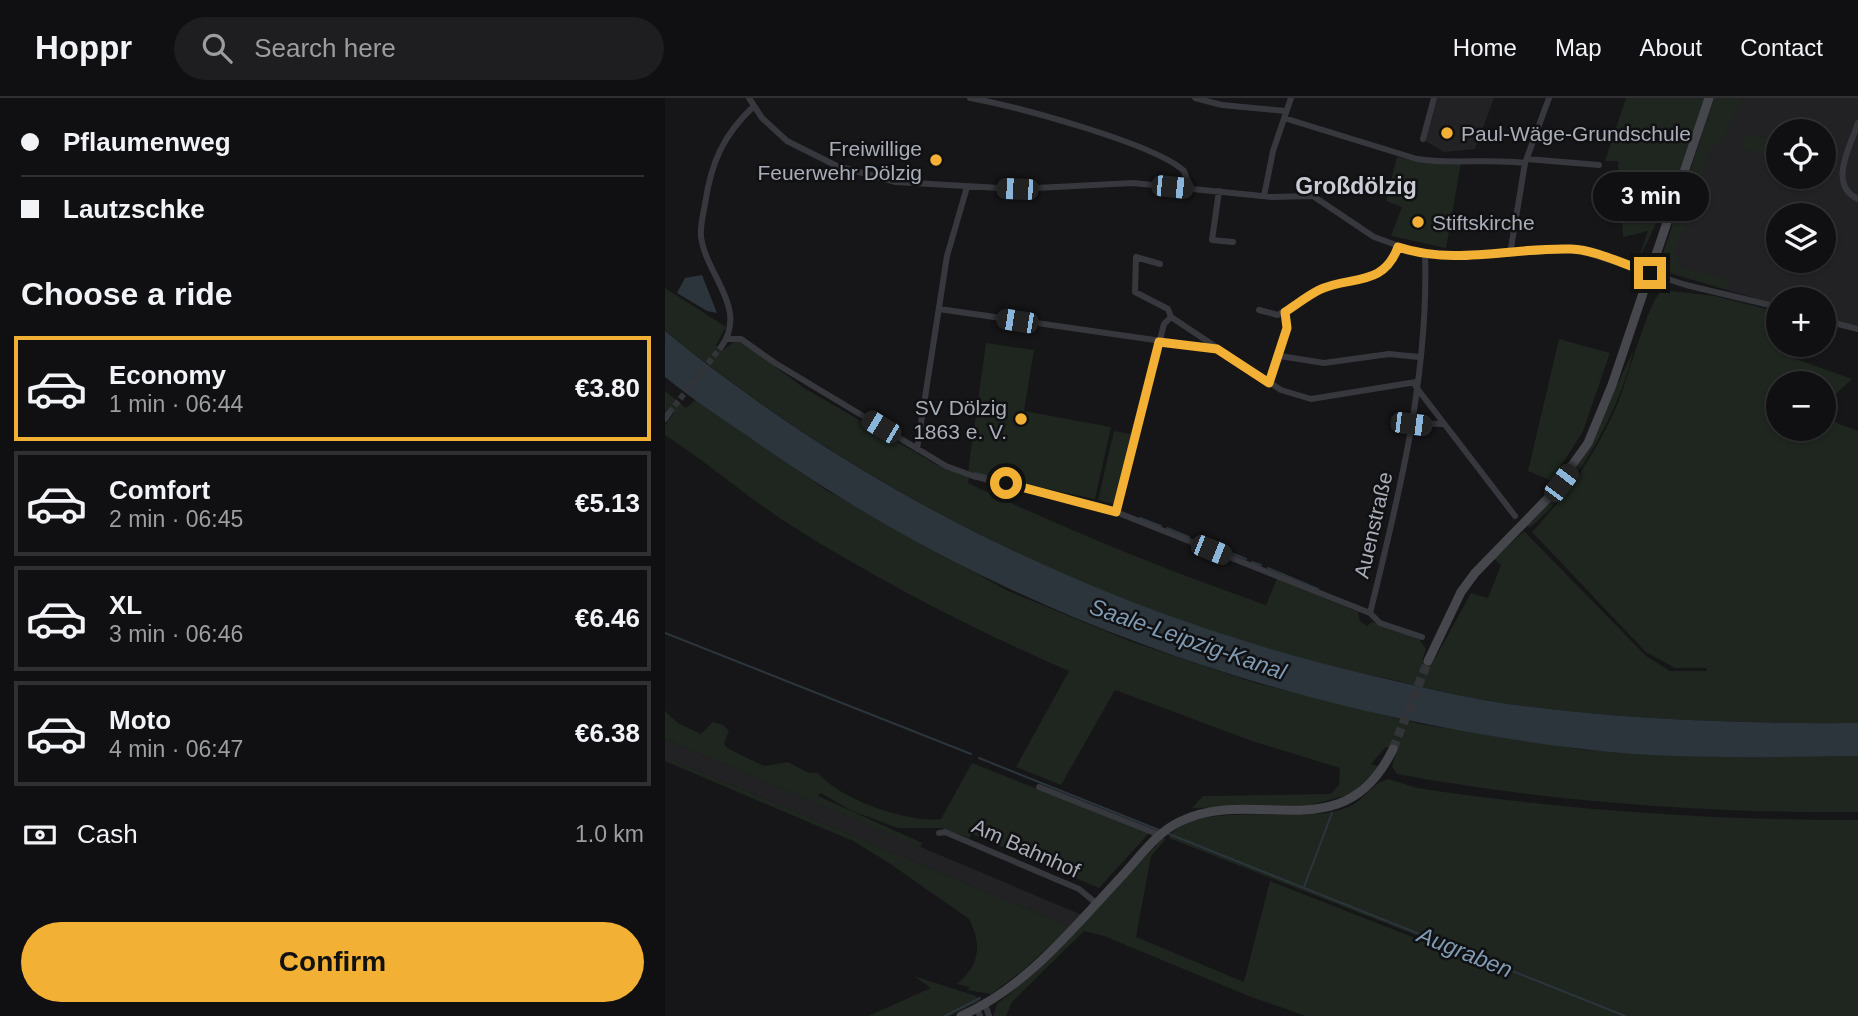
<!DOCTYPE html>
<html lang="en">
<head>
<meta charset="utf-8">
<style>
  :root { --surface:#101012; --page:#1e1e20; --text:#f1f3f6; --muted:#9c9d9f; --line:#303032; --accent:#f2b134 }
  body { margin:0; font-family:Arial,sans-serif; background:var(--page); color:var(--text); height:100vh; display:flex; flex-direction:column; font-size:26px; white-space:nowrap }
  * { box-sizing:border-box; margin:0 }
  p { font-size:23px; color:var(--muted) }
  .icon { flex:none; width:38px; height:38px; fill:none; stroke:currentColor; stroke-width:2; stroke-linecap:round; stroke-linejoin:round }
  .map { position:relative; flex:1; overflow:hidden }
  .panel { display:flex; flex-direction:column; background:var(--surface); width:665px }
  .panel>* { flex:none }
  .banner { display:grid; align-content:center; height:154px; padding:0 21px; background:var(--surface) }
  .buttons { position:absolute; left:1101px; top:21px; display:grid; gap:14px }
  .buttons a { display:grid; place-items:center; width:70px; height:70px; border-radius:50%; background:var(--surface); box-shadow:0 2px 5px #0004,0 0 0 2px var(--line); font-size:35px }
  .end { position:absolute; width:32px; height:32px; margin:-16px; border:9px solid #f2b134; background:#111; box-shadow:0 0 0 4px #111 }
  .from { border-radius:50% }
  .bubble { position:absolute; height:49px; border-radius:24px; background:var(--surface); box-shadow:0 2px 5px #0004,0 0 0 2px var(--line); font-size:23px; font-weight:700; line-height:49px; text-align:center }
  .car { position:absolute; width:21px; height:42px; margin:-21px -10px; border-radius:9px; box-shadow:0 0 5px 2px #0007; background:linear-gradient(#222 24%,#8ab4d8 0 40%,#222 0 76%,#8ab4d8 0 86%,#222 0) }
  .banner b { display:flex; align-items:center; gap:24px; height:66px; font-size:26px }
  .banner b+b { border-top:2px solid var(--line) }
  .banner i { width:18px; height:18px; background:var(--text) }
  ul { padding:0; list-style:none }
  li { display:flex; align-items:center; gap:21px; height:105px; margin:0 14px 10px; padding:0 7px; border:4px solid var(--line); border-radius:0px }
  li div { flex:1 }
  li b { display:block; font-size:26px }
  li em { font-style:normal; font-weight:700 }
  li.current { border-color:var(--accent) }
  li>.icon { width:63px; height:63px; stroke-width:1.5 }
  h2 { padding:0 21px; font-size:32px; line-height:84px }
  .pay { display:flex; align-items:center; gap:18px; height:77px; padding:0 21px; font-size:26px }
  .pay p { margin-inline-start:auto }
  .primary-button { display:flex; gap:14px; margin-top:auto; padding:14px 21px }
  .primary-button a { flex:1; height:80px; border-radius:42px; background:var(--accent); color:#111; font-size:28px; font-weight:700; line-height:80px; text-align:center }
  header { display:flex; align-items:center; gap:42px; box-sizing:border-box; height:98px; padding:0 35px; background:var(--surface); border-bottom:2px solid var(--line) }
  header strong { font-size:33px }
  nav { display:flex; gap:38px; margin-inline-start:auto; font-size:24px }
  .search { width:490px; height:63px; background:var(--page); display:flex; align-items:center; gap:18px; box-sizing:border-box; padding:0 24px; border-radius:38px; color:var(--muted); font-size:26px }
  main { display:flex; flex:1; min-height:0 }
  .map>svg:first-child { display:block }
</style>
</head>
<body>
<header>
<strong>Hoppr</strong>
<div class="search"><svg class="icon" aria-label="search" viewBox="0 0 24 24"><circle cx="10" cy="10" r="6"/><path d="M15 15l6 6"/></svg>Search here</div>
<nav><a>Home</a><a>Map</a><a>About</a><a>Contact</a></nav>
</header>
<main>
<section class="panel">
<div class="banner">
<b><i class="from"></i>Pflaumenweg</b>
<b><i></i>Lautzschke</b>
</div>
<h2>Choose a ride</h2>
<ul>
<li class="current"><svg class="icon" aria-label="car" viewBox="0 0 24 24"><path d="M5 17H2v-5l4-1 3-4h7l3 4 3 1v5h-3M9 17h6M6 11h13"/><circle cx="7" cy="17" r="2"/><circle cx="17" cy="17" r="2"/></svg><div><b>Economy</b><p>1 min · 06:44</p></div><em>€3.80</em></li>
<li><svg class="icon" aria-label="car" viewBox="0 0 24 24"><path d="M5 17H2v-5l4-1 3-4h7l3 4 3 1v5h-3M9 17h6M6 11h13"/><circle cx="7" cy="17" r="2"/><circle cx="17" cy="17" r="2"/></svg><div><b>Comfort</b><p>2 min · 06:45</p></div><em>€5.13</em></li>
<li><svg class="icon" aria-label="car" viewBox="0 0 24 24"><path d="M5 17H2v-5l4-1 3-4h7l3 4 3 1v5h-3M9 17h6M6 11h13"/><circle cx="7" cy="17" r="2"/><circle cx="17" cy="17" r="2"/></svg><div><b>XL</b><p>3 min · 06:46</p></div><em>€6.46</em></li>
<li><svg class="icon" aria-label="car" viewBox="0 0 24 24"><path d="M5 17H2v-5l4-1 3-4h7l3 4 3 1v5h-3M9 17h6M6 11h13"/><circle cx="7" cy="17" r="2"/><circle cx="17" cy="17" r="2"/></svg><div><b>Moto</b><p>4 min · 06:47</p></div><em>€6.38</em></li>
</ul>
<div class="pay"><svg class="icon" aria-label="cash" viewBox="0 0 24 24"><path d="M3 7h18v10H3z"/><circle cx="12" cy="12" r="2"/></svg>Cash<p>1.0 km</p></div>
<div class="primary-button"><a>Confirm</a></div>
</section>
<div class="map">
<svg width="1193" height="918" viewBox="0 0 1193 918">
  <rect width="100%" height="100%" fill="#161618"/>
  <path fill="#222225" fill-rule="evenodd" d="M 770,0 L 829,0 L 810,51 L 779,54 L 759,42 Z
    M 1048,0 L 1193,0 L 1193,230 L 1159,220 L 1158,201 L 1113,201 L 1113,207 L 997,173 L 996,164 ZM 1113,33 L 1158,33 L 1158,79 L 1113,79 ZM 1113,117 L 1158,117 L 1158,163 L 1113,163 Z
    M 0,641 L 417,817 L 405,829 L 0,659 Z"/>
  <path fill="#1e261f" d="M 961,0 L 1040,0 L 1010,86 L 972,165 L 983,133 L 958,139 L 953,63 L 940,63 Z
    M 1050,0 L 1076,0 C 1072,14 1061,31 1060,42 L 1046,51 L 1028,99 L 1032,106 C 1025,124 1015,137 1009,154 L 1016,169 L 1062,182 L 1064,187 L 1061,191 L 1003,174 L 998,170 L 997,158 Z
    M 1085,35 L 1113,45 L 1113,63 L 1074,48 Z
    M 732,59 L 769,66 L 796,65 L 781,150 L 726,138 L 737,109 L 721,103 Z
    M 0,190 L 61,229 L 51,247 L 58,252 L 70,243 L 76,244 L 139,290 L 272,367 L 304,379 L 303,385 C 400,431 500,472 601,507 L 612,481 L 693,514 L 695,523 L 702,528 L 707,524 L 752,538 L 761,551 L 757,563 L 767,566 L 806,495 L 823,500 L 836,467 L 829,461 L 859,433 L 981,558 L 1005,573 L 1042,573 L 1041,570 L 1010,570 L 981,554 L 867,434 C 904,394 931,356 953,305 C 964,278 981,208 997,192 L 1050,198 L 1113,214 L 1113,247 L 1134,247 L 1133,259 L 1128,260 L 1187,281 L 1159,307 L 1158,285 L 1113,285 L 1113,331 L 1158,331 L 1159,320 L 1193,333 L 1193,625 C 1081,626 970,622 858,608 C 811,602 765,591 719,580 C 683,572 648,566 612,555 C 389,489 181,379 0,233 Z
    M 894,241 L 945,255 L 918,333 L 887,383 L 863,373 Z
    M 321,245 L 369,252 L 359,313 L 446,329 L 430,401 L 303,374 Z
    M 968,253 C 959,304 907,399 864,430 L 862,426 L 889,399 L 918,360 Z
    M 0,293 L 21,310 L 31,301 L 161,392 L 341,492 L 467,544 L 590,585 L 755,626 L 919,652 L 1046,659 L 1193,658 L 1193,714 C 1039,715 884,704 732,676 L 727,669 L 732,651 L 721,649 L 706,666 L 715,669 L 686,696 L 642,708 L 527,710 L 538,698 L 666,696 L 674,687 L 675,670 L 587,643 L 450,592 L 396,687 L 351,669 L 404,573 C 309,532 218,485 130,430 C 85,402 45,366 0,337 L 0,327 L 9,315 L 3,311 L 0,315 Z
    M 449,333 L 466,336 L 449,406 L 433,402 Z
    M 0,613 L 13,625 L 36,636 L 48,624 L 58,627 L 64,633 L 59,646 L 62,650 L 99,668 L 123,664 L 144,675 L 153,675 C 175,701 241,725 276,721 L 307,665 L 484,735 L 434,790 L 307,736 L 304,740 L 277,730 L 233,730 L 185,712 L 156,695 L 153,698 L 257,745 L 255,749 L 0,641 Z
    M 0,659 L 405,829 L 357,873 L 326,896 L 302,892 L 305,889 L 292,886 C 315,867 317,847 304,821 L 221,763 L 188,743 L 0,663 Z
    M 723,681 L 752,690 C 899,712 1044,722 1193,722 L 1193,918 L 641,918 L 586,899 L 439,838 L 419,833 L 347,904 L 341,918 L 328,918 L 332,906 L 373,872 L 498,740 L 501,741 L 486,758 L 471,839 L 579,884 L 605,783 L 796,858 L 796,855 L 504,740 C 517,709 603,718 631,717 C 650,716 673,716 689,706 C 701,699 708,685 723,681 Z
    M 249,878 L 311,898 L 315,903 L 285,918 L 203,918 L 266,890 Z"/>
  <path fill="#2c353c" d="M 37,177 L 52,215 L 42,213 L 12,195 L 20,180 Z
    M 0,233 C 207,402 453,520 713,579 C 761,590 809,602 858,608 C 970,622 1081,626 1193,625 L 1193,658 C 1101,659 1008,662 917,651 C 621,615 339,518 94,346 C 63,324 29,303 0,279 Z"/>
  <g fill="none" stroke-linecap="round" stroke-linejoin="round">
    <path stroke="#2c353c" stroke-width="2" d="M 310,375 L 443,408
      M 475,420 L 496,428
      M 502,430 L 524,439
      M 536,444 L 555,452
      M 566,455 L 581,461
      M 587,464 L 596,467
      M 603,470 L 653,491
      M 0,535 L 306,656
      M 314,660 L 494,732
      M 504,736 L 960,918
      M 639,789 L 667,715
      M 280,918 L 315,900"/>
    <path stroke="#333438" stroke-width="6" stroke-dasharray="6 3" stroke-linecap="butt" d="M 4,315 L 56,249"/>
    <path stroke="#333438" stroke-width="9" stroke-dasharray="9 4.5" stroke-linecap="butt" d="M 728,651 L 763,563"/>
    <path stroke="#37383d" stroke-width="6" d="M 84,0 L 97,20 L 122,43 L 172,68 L 231,84 L 352,91 L 468,85 L 607,99 L 648,98 L 709,139 L 751,154 L 810,158 L 910,151 L 1021,187 L 1113,209
      M 305,0 C 349,8 489,45 519,73 L 526,91
      M 530,0 L 557,7 L 620,13
      M 619,20 L 752,61 C 788,67 824,60 860,65
      M 1193,25 C 1186,47 1162,87 1193,101
      M 758,41 L 769,0
      M 862,61 L 934,67
      M 554,93 L 547,142 L 568,144
      M 599,98 L 608,53 L 626,0
      M 845,156 L 860,65 L 884,0
      M 495,166 L 471,159 L 470,194 L 503,211 L 506,219
      M 274,211 L 552,251
      M 594,212 L 613,217 C 627,209 641,197 656,191 C 687,178 719,188 732,149
      M 506,219 L 616,292 L 646,301 L 751,284
      M 1158,222 L 1193,231
      M 62,241 L 76,241 L 110,265 L 281,368 L 308,378 L 451,414 L 705,515 L 715,525 L 757,539
      M 56,249 C 84,211 41,177 36,139 C 35,128 38,117 40,106 C 46,65 58,37 89,8
      M 615,258 L 659,265 L 724,256 L 754,259
      M 604,285 L 622,230 L 620,214
      M 751,289 L 850,418
      M 0,321 L 4,315
      M 746,325 L 777,326
      M 252,351 L 282,158 L 302,89
      M 451,414 L 499,226 L 506,219
      M 705,515 C 734,398 764,277 760,156
      M 374,689 L 495,737
      M 274,735 L 280,734 L 414,791 L 431,805
      M 320,906 L 324,918
      M 312,911 L 315,918"/>
    <path stroke="#45474d" stroke-width="9" d="M 763,563 L 796,494 L 810,475 L 885,398 L 923,345 L 947,287 L 1044,0
      M 296,918 C 362,889 408,830 456,779 C 474,760 491,735 514,724 C 590,686 678,755 728,651"/>
  </g>
  <g fill="none" stroke-linecap="round" stroke-linejoin="round">
    <path stroke="#f2b134" stroke-width="9" d="M 341,385 L 451,414 L 494,244 L 552,251 L 604,285 L 622,230 L 620,214 C 631,207 642,198 654,192 C 685,177 718,190 733,149 C 791,168 848,149 906,151 C 932,152 960,167 985,175"/>
  </g>
  <g fill="#f2b134" stroke="#111113" stroke-width="2.5">
    <circle cx="782" cy="35" r="7"/>
    <circle cx="271" cy="62" r="7"/>
    <circle cx="753" cy="124" r="7"/>
    <circle cx="356" cy="321" r="7"/>
  </g>
  <g text-anchor="middle" dominant-baseline="central" stroke-width="5" stroke-linejoin="round" paint-order="stroke">
    <g font-size="21" fill="#a8adb8" stroke="#111113" text-anchor="start">
      <text x="796" y="35">Paul-Wäge-Grundschule</text>
      <text x="257" y="50" text-anchor="end">Freiwillige<tspan x="257" dy="24">Feuerwehr Dölzig</tspan></text>
      <text x="767" y="124">Stiftskirche</text>
      <text x="342" y="309" text-anchor="end">SV Dölzig<tspan x="342" dy="24">1863 e. V.</tspan></text>
    </g>
    <g font-size="21" fill="#a8adb8" stroke="#111113">
      <text transform="translate(708 427) rotate(-77)">Auenstraße</text>
      <text transform="translate(361 750) rotate(24)">Am Bahnhof</text>
    </g>
    <g font-size="23" font-weight="bold" fill="#c9ccd4" stroke="#111113">
      <text x="691" y="88">Großdölzig</text>
    </g>
    <g font-size="23" font-style="italic" fill="#7f9bb3" stroke="#111113">
      <text transform="translate(523 541) rotate(19)">Saale-Leipzig-Kanal</text>
      <text transform="translate(800 854) rotate(22)">Augraben</text>
    </g>
  </g>
</svg>
<div class="buttons">
<a><svg class="icon" aria-label="locate" viewBox="0 0 24 24"><circle cx="12" cy="12" r="6"/><path d="M12 2v4M12 18v4M2 12h4M18 12h4"/></svg></a>
<a><svg class="icon" aria-label="layers" viewBox="0 0 24 24"><path d="M12 4l9 5-9 5-9-5zM3 14l9 5 9-5"/></svg></a>
<a>+</a>
<a>−</a>
</div>
<i class="end from" style="left:341px;top:385px"></i>
<i class="end" style="left:985px;top:175px"></i>
<div class="bubble" style="left:928px;top:74px;width:116px">3 min</div>
<i class="car" style="left:507px;top:89px;rotate:96deg"></i>
<i class="car" style="left:352px;top:91px;rotate:272deg"></i>
<i class="car" style="left:352px;top:223px;rotate:279deg"></i>
<i class="car" style="left:746px;top:326px;rotate:97deg"></i>
<i class="car" style="left:216px;top:329px;rotate:301deg"></i>
<i class="car" style="left:896px;top:385px;rotate:37deg"></i>
<i class="car" style="left:546px;top:452px;rotate:112deg"></i>
</div>
</main>
</body>
</html>
